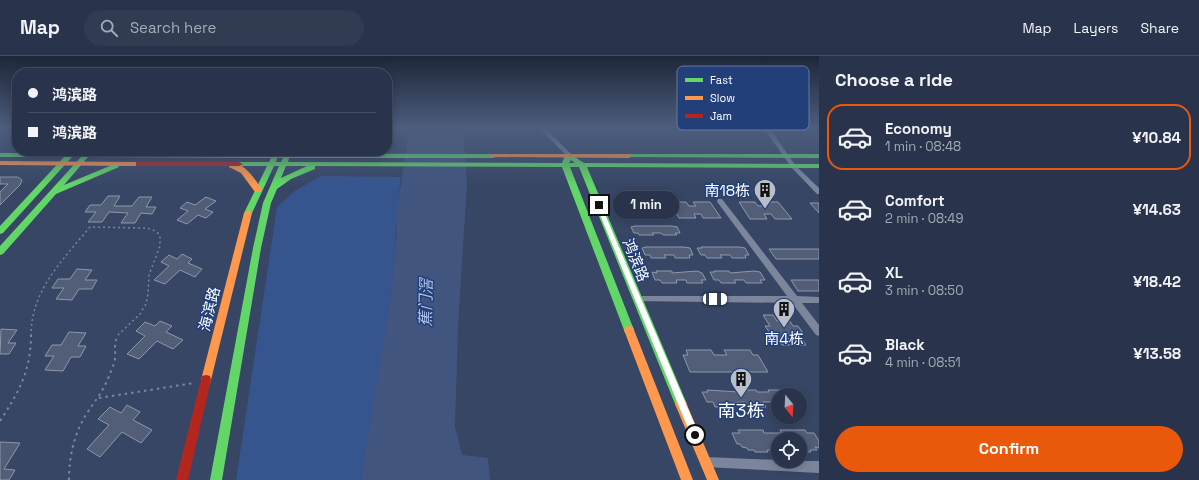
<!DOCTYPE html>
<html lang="en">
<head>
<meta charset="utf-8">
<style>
  :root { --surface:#29344c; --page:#313c53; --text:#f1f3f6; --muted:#a5aab5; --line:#454f64; --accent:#ea580c }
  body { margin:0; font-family:"Space Grotesk","Noto Sans SC",sans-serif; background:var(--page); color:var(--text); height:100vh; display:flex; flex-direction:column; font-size:15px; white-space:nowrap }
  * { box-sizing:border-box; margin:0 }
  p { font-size:13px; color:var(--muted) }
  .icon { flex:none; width:22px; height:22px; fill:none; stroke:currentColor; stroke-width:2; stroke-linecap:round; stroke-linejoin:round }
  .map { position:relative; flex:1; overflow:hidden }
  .panel { display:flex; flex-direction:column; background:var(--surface); width:380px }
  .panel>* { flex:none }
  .guide { position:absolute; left:12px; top:12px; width:380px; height:88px; border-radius:16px; box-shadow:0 2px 10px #0003,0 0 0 1px var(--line); display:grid; align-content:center; height:88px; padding:0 16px; background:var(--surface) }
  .needle { width:26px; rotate:162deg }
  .fabs { position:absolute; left:771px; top:332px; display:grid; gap:8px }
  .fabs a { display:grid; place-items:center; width:36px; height:36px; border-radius:50%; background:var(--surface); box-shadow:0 2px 10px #0003,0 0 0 1px var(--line); font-size:20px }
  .end { position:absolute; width:18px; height:18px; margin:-9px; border:5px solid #fff; background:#111; box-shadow:0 0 0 2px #111 }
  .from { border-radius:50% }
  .bubble { position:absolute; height:28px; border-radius:14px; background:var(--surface); box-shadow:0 2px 10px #0003,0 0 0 1px var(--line); font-size:13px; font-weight:700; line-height:28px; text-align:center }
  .car { position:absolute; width:12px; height:24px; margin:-12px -6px; border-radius:5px; box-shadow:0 0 3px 1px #0007; background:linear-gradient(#fff 24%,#345 0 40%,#fff 0 76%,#345 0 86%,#fff 0) }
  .guide b { display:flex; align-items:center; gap:14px; height:38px; font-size:15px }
  .guide b+b { border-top:1px solid var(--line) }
  .guide i { width:10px; height:10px; background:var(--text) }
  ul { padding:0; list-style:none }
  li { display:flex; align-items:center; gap:12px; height:66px; margin:0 8px 6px; padding:0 8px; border:2px solid transparent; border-radius:16px }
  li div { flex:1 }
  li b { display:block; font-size:15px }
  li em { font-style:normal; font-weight:700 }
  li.current { border-color:var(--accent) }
  li>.icon { width:36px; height:36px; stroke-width:1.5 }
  h2 { padding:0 16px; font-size:18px; line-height:48px }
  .primary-button { display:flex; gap:8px; margin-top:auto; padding:8px 16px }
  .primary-button a { flex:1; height:46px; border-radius:24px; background:var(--accent); color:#fff; font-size:16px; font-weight:700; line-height:46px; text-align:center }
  header { display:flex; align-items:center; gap:24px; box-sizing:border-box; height:56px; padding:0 20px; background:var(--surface); border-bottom:1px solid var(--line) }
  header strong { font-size:19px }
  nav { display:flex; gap:22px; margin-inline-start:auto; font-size:14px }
  .search { width:280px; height:36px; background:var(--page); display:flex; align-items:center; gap:10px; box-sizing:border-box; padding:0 14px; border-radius:22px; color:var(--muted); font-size:15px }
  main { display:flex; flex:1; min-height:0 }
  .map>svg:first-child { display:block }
</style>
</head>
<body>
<header>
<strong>Map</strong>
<div class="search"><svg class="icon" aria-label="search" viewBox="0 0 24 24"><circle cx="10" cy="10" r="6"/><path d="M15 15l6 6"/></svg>Search here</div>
<nav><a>Map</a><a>Layers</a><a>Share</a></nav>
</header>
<main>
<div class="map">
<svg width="819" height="424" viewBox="0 0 819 424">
  <rect width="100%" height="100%" fill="#374665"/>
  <path fill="#36558f" d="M 322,120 L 401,121 C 396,161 396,200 391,240 C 383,301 372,363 361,424 L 236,424 L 277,151 L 296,134 Z"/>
  <path fill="#41557f" d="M 387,71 L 463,71 L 467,127 L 458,269 L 455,370 L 462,399 L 488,402 L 490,424 L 361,424 L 391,240 L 397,175 L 396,160 L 408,82 L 397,74 L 387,74 Z"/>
  <path fill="#525e77" stroke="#8e98ab" d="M 0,121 L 18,121 L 22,124 L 20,129 L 0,149 L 0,136 L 8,128 L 0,128 Z
    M 108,140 L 120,140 L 114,150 L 132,150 L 139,141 L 152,141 L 146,151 L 156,151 L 152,158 L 141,157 L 135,167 L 121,167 L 128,157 L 109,156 L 102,166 L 88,166 L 96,156 L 85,156 L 90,149 L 101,149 Z
    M 206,141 L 216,145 L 205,153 L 213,156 L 206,162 L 198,159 L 187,168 L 177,164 L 188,155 L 180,152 L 187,146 L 195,149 Z
    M 670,146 L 686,146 L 689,150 L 696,150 L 693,146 L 710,146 L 721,162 L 703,162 L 701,158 L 694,158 L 696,162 L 679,162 Z
    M 739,146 L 755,146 L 758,150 L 765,150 L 762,146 L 778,146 L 792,163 L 775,163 L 771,158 L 764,158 L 767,163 L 750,163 Z
    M 810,147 L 819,147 L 819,157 Z
    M 622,151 L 645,151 L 648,157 L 643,157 L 644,160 L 626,160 Z
    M 635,170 L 672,170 L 677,171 L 680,177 L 675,177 L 677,179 L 663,179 L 661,177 L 652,177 L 654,179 L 639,179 L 638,177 L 634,177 L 631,171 Z
    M 646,191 L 684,191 L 690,192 L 693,199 L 689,199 L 690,202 L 675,202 L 674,199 L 664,199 L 666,202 L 651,202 L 650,199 L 645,199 L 642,192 Z
    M 701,191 L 739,191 L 745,192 L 749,199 L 745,199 L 746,202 L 732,202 L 730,199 L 720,199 L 722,202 L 707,202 L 705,199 L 701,199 L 697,192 L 702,192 Z
    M 769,193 L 819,193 L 819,203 L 776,203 Z
    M 182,198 L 192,203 L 188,207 L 202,213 L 195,221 L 180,214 L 165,228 L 154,224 L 169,210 L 161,206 L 169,199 L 177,203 Z
    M 77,213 L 92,214 L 85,224 L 97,224 L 92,233 L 79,233 L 72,244 L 56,243 L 64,232 L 52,232 L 58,223 L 70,223 Z
    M 656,215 L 672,215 L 672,217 L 697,215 L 702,217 L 706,224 L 701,224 L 703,227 L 687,227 L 686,224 L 676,224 L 677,227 L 662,227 L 660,224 L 655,224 L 652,216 L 657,217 Z
    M 714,215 L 729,215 L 730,217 L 754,215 L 760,216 L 765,224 L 760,224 L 762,227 L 746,227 L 744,224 L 734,224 L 736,227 L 721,227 L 719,224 L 714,224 L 710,216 L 715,216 Z
    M 791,224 L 819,224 L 819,235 L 798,235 Z
    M 763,259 L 773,259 L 777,265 L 781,265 L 776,259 L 786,259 L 793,270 L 798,270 L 803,277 L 798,277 L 806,289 L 796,289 L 788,277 L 785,277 L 792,289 L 782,289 L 775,277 L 770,277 L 765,270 L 770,270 Z
    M 160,265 L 172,270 L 166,276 L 183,284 L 173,293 L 157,285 L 139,303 L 127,298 L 145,280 L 136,275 L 145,266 L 155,270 Z
    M 1,273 L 17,274 L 8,287 L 16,287 L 9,298 L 0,298 Z
    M 69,276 L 86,277 L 78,290 L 86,290 L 80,301 L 71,301 L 63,315 L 45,314 L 54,300 L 45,300 L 52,289 L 61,289 Z
    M 686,294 L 711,294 L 714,299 L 727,299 L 724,294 L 750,294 L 753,299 L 758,299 L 768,316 L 690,316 L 683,299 L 688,299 Z
    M 707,334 L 739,336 L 738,334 L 756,334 L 757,336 L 769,336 L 768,334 L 787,334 L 788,336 L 794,336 L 796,339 L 778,339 L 778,351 L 775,346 L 763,346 L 766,351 L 746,351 L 744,346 L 732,347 L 734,351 L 715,351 L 713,346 L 707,346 L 702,336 L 708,336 Z
    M 127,349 L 140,356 L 133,364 L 152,374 L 141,387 L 122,376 L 100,401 L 87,393 L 109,369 L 98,363 L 110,351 L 121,357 Z
    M 738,374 L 763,374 L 764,377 L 782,377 L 780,374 L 805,374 L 807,377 L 814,377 L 819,385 L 819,392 L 815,391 L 817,394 L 810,394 L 811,396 L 800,396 L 800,383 L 778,383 L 778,388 L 775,388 L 777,392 L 772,392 L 773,394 L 767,394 L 768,396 L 755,396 L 754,394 L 748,394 L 747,392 L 742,391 L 740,388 L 737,388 L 732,377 L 740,377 Z
    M 0,386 L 20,387 L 4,413 L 15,414 L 9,424 L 0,424 Z"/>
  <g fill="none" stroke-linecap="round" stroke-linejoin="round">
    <path stroke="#7b869c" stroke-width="1" stroke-dasharray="1.5 2.5" stroke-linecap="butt" d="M 801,71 L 806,72 L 819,85"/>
    <path stroke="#7b869c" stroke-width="1.5" stroke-dasharray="2 3" stroke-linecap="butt" d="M 31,280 C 31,234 62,205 90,171 L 146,172 L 153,174 L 158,177 L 160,181 L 160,190 L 149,219 L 148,238 L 146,248 L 140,258 L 117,280"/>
    <path stroke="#7b869c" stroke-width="2" stroke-dasharray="2.5 4" stroke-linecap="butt" d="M 99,342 L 194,327
      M 0,365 C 19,336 31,314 31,279
      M 69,424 C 69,400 74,378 87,357 C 95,345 104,334 109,320 C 111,315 114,309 115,303 C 116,294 113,288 118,279"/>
    <path fill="#7b869c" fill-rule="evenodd" d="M 538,71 L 544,71 L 571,98 L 571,100 L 567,100 Z
      M 763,71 L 769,71 L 795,109 L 819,132 L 819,138 L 817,138 L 791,111 Z
      M 718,143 L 722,143 L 797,240 L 819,241 L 819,247 L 802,247 L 819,269 L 819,280 L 816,279 L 792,247 L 634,245 L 633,243 L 634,241 L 637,240 L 787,240 L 718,147 L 717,145 Z
      M 706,401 L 778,404 L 778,405 L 819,405 L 819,417 L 706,411 L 702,410 L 701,406 L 702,402 Z"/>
    <path fill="#63d668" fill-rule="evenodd" d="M 70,95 L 77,95 L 76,97 L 93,95 L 92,97 L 493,98 L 497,100 L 493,102 L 289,102 L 288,106 L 562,107 L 565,99 L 569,97 L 584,107 L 819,108 L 819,112 L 587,111 L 687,348 L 685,352 L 681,353 L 677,352 L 675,348 L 579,111 L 570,111 L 634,274 L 633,277 L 629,278 L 625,277 L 624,274 L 562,111 L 315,110 L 315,113 L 291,123 L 277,133 L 271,147 L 261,192 L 222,424 L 210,424 L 253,192 L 263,147 L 279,110 L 274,110 L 252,157 L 248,160 L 244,157 L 267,110 L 239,110 L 235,108 L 239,106 L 269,106 L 271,102 L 88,101 L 64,129 L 112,109 L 118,109 L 119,111 L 56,138 L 3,198 L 0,199 L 0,190 L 81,101 L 72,101 L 3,177 L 0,178 L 0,170 L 64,101 L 0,101 L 0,97 L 68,97 ZM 277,102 L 283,102 L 281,106 L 276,106 ZM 571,104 L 575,107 L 569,107 ZM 286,110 L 307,110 L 281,122 Z
      M 629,98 L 819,98 L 819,102 L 627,101 L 625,100 Z"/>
    <path fill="#ff974d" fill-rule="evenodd" d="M 493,98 L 629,98 L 633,100 L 629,102 L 491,101 L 489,100 Z
      M 0,105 L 139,106 L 143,108 L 139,110 L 0,109 Z
      M 229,107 C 244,105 255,123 262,134 L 261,136 L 255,136 L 241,117 L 229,111 Z
      M 248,154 L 252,157 L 211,324 L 210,328 L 206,329 L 202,328 L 201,324 L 244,157 Z
      M 629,270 L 633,271 L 634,274 L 693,424 L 681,424 L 624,274 L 625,271 Z
      M 681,343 L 685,344 L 719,424 L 707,424 L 675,348 L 677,344 Z"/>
    <path fill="#b3261e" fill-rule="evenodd" d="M 136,106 L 239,106 L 243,108 L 239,110 L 136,110 Z
      M 206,319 L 210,320 L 211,324 L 188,424 L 176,424 L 202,320 Z"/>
  </g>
  <linearGradient id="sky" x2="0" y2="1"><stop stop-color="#1e2638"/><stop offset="0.55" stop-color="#4d5d7e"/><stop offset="1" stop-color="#4d5d7e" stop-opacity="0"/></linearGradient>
  <rect width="819" height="130" fill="url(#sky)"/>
  <path fill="#fff" d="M 599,147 L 601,149 L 698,376 L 699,379 L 698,382 L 695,383 L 692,382 L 596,149 Z"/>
  <defs>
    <g id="building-pin" transform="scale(1.15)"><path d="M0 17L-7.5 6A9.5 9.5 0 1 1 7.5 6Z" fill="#b9bec9" stroke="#233f79"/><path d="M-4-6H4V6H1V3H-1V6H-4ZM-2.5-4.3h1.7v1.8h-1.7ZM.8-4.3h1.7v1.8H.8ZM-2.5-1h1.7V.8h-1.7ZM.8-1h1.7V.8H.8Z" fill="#111"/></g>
  </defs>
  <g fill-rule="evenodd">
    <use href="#building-pin" x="765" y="134"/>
    <use href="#building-pin" x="784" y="253"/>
    <use href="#building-pin" x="741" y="323"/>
  </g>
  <g text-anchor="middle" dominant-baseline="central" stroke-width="3" stroke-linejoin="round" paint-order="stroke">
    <g font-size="15" fill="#fff" stroke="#233f79" text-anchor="end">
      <text x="750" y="134">南18栋</text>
      <text x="784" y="282" text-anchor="middle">南4栋</text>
    </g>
    <g font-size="15" fill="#fff" stroke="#233f79">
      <text transform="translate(636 204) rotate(68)">鸿滨路</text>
      <text transform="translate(209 253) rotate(-76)">海滨路</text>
    </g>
    <g font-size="16" font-style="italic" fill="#afc4ec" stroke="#233f79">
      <text transform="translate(426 247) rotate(-89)">蕉门滘</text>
    </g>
    <g font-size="18" fill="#fff" stroke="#233f79">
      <text x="741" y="354">南3栋</text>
    </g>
  </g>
  <rect x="677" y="10" width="132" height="64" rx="6" fill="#233f79" stroke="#6579a1" stroke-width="1"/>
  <rect x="685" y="22" width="18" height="4" fill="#63d668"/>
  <rect x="685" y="40" width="18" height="4" fill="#ff974d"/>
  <rect x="685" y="58" width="18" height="4" fill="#b3261e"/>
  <g font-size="11" fill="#fff">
    <text x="710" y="28">Fast</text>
    <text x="710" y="46">Slow</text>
    <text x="710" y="64">Jam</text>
  </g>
</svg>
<div class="fabs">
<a><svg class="needle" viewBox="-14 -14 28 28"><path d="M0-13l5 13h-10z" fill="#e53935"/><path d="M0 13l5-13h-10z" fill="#a5aab5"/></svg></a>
<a><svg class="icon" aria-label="locate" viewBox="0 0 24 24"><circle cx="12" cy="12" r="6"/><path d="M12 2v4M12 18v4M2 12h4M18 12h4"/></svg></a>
</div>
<i class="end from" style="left:695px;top:379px"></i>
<i class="end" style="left:599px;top:149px"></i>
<div class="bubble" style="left:613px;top:135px;width:66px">1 min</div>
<i class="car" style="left:715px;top:243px;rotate:90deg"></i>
<div class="guide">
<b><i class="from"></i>鸿滨路</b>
<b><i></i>鸿滨路</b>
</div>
</div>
<section class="panel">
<h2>Choose a ride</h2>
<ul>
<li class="current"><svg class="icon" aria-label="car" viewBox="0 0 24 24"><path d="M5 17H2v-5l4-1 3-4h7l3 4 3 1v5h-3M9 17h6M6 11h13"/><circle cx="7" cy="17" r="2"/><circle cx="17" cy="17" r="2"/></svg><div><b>Economy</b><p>1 min · 08:48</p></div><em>¥10.84</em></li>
<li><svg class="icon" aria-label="car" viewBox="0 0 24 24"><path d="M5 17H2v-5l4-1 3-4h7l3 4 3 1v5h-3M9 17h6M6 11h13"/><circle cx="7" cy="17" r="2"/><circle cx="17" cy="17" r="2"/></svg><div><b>Comfort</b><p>2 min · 08:49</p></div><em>¥14.63</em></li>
<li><svg class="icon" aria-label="car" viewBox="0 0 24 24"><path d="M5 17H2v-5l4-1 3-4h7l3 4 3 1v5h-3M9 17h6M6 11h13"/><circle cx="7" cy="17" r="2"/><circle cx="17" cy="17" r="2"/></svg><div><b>XL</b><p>3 min · 08:50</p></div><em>¥18.42</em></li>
<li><svg class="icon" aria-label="car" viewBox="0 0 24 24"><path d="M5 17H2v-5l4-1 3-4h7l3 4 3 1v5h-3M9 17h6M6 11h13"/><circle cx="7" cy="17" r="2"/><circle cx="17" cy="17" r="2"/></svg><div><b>Black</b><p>4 min · 08:51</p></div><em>¥13.58</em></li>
</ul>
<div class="primary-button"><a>Confirm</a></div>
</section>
</main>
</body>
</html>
